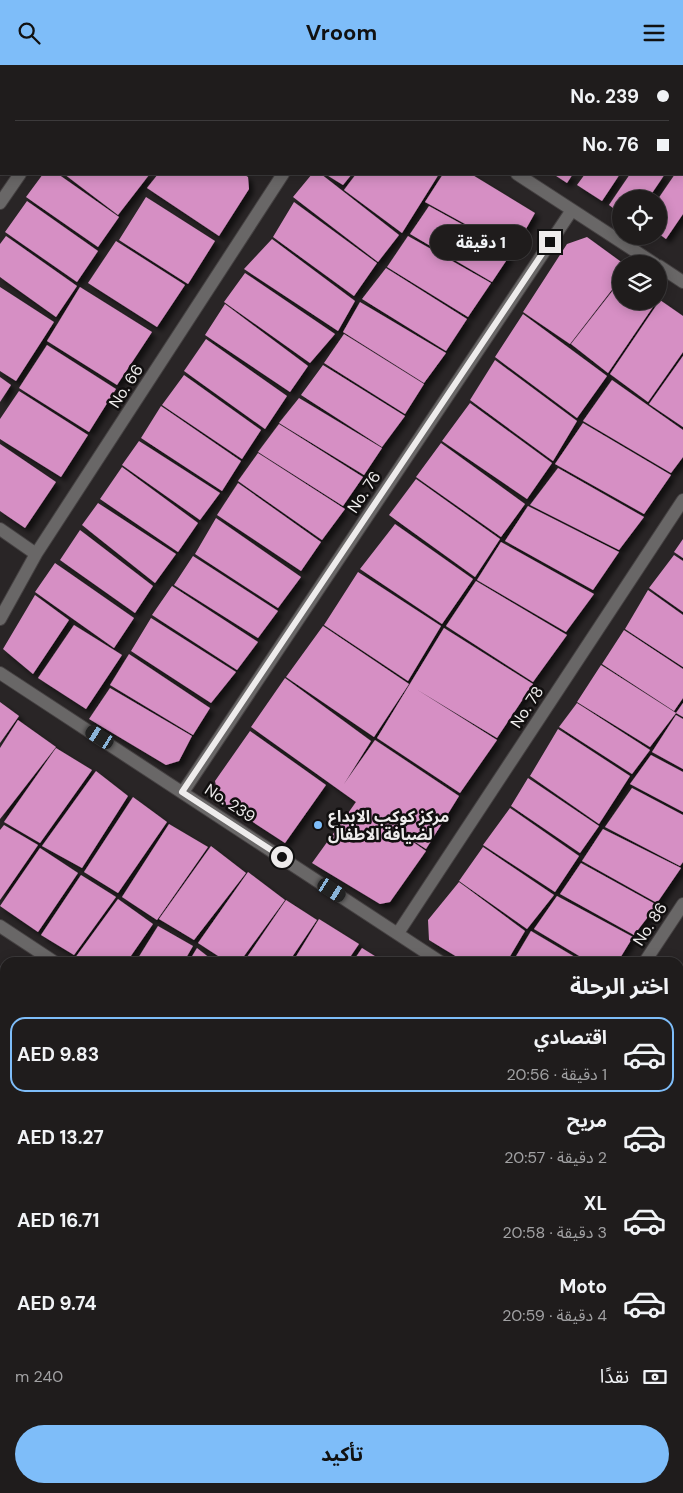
<!DOCTYPE html>
<html lang="ar">
<head>
<meta charset="utf-8">
<style>
  :root { --surface:#1f1c1c; --page:#272525; --text:#f1f3f6; --muted:#a1a1a3; --line:#3c3a3b; --accent:#7ebdf9 }
  body { margin:0; font-family:"DM Sans","Noto Sans Arabic",sans-serif; background:var(--page); color:var(--text); direction:rtl; height:100vh; display:flex; flex-direction:column; font-size:19px; white-space:nowrap }
  * { box-sizing:border-box; margin:0 }
  p { font-size:16px; color:var(--muted) }
  .icon { flex:none; width:28px; height:28px; fill:none; stroke:currentColor; stroke-width:2; stroke-linecap:round; stroke-linejoin:round }
  .map { position:relative; flex:1; overflow:hidden; direction:ltr }
  .drawer { position:absolute; left:0px; top:892px; width:684px; height:536px; display:flex; flex-direction:column; background:var(--surface); border-radius:15px 15px 0 0; box-shadow:0 2px 12px #0003,0 0 0 1px var(--line); direction:rtl }
  .drawer>* { flex:none }
  .top-card { position:absolute; left:0px; top:0px; width:684px; height:110px; box-shadow:0 2px 12px #0003,0 0 0 1px var(--line); direction:rtl; display:grid; align-content:center; height:110px; padding:0 15px; background:var(--surface) }
  .tools { position:absolute; left:612px; top:125px; display:grid; gap:10px }
  .tools a { display:grid; place-items:center; width:55px; height:55px; border-radius:50%; background:var(--surface); box-shadow:0 2px 12px #0003,0 0 0 1px var(--line); font-size:25px }
  .end { position:absolute; width:22px; height:22px; margin:-11px; border:6px solid #eeecec; background:#111; box-shadow:0 0 0 2px #111 }
  .from { border-radius:50% }
  .bubble { position:absolute; height:35px; border-radius:18px; background:var(--surface); box-shadow:0 2px 12px #0003,0 0 0 1px var(--line); font-size:16px; font-weight:700; line-height:35px; text-align:center; direction:rtl }
  .car { position:absolute; width:15px; height:30px; margin:-15px -8px; border-radius:6px; box-shadow:0 0 4px 1px #0007; background:linear-gradient(#222 24%,#8ab4d8 0 40%,#222 0 76%,#8ab4d8 0 86%,#222 0) }
  .top-card b { display:flex; align-items:center; gap:18px; height:48px; font-size:19px }
  .top-card b+b { border-top:1px solid var(--line) }
  .top-card i { width:12px; height:12px; background:var(--text) }
  ul { padding:0; list-style:none }
  li { display:flex; align-items:center; gap:15px; height:75px; margin:0 10px 8px; padding:0 5px; border:2px solid transparent; border-radius:15px }
  li div { flex:1 }
  li b { display:block; font-size:19px }
  li em { font-style:normal; font-weight:700 }
  li.current { border-color:var(--accent) }
  li>.icon { width:45px; height:45px; stroke-width:1.5 }
  h2 { padding:0 15px; font-size:22px; line-height:60px }
  .pay { display:flex; align-items:center; gap:12px; height:55px; padding:0 15px; font-size:19px }
  .pay p { margin-inline-start:auto }
  .primary-button { display:flex; gap:10px; margin-top:auto; padding:10px 15px }
  .primary-button a { flex:1; height:58px; border-radius:30px; background:var(--accent); color:#111; font-size:20px; font-weight:700; line-height:58px; text-align:center }
  header { display:flex; justify-content:space-between; align-items:center; height:65px; padding:0 15px; background:var(--accent); color:#111; font-size:22px; font-weight:700 }
  .map>svg:first-child { display:block }
</style>
</head>
<body>
<header><svg class="icon" aria-label="menu" viewBox="0 0 24 24"><path d="M4 6h16M4 12h16M4 18h16"/></svg>Vroom<svg class="icon" aria-label="search" viewBox="0 0 24 24"><circle cx="10" cy="10" r="6"/><path d="M15 15l6 6"/></svg></header>
<div class="map">
<svg width="683" height="1428" viewBox="0 0 683 1428">
  <defs>
    <filter id="shadow"><feDropShadow dx="4.5" dy="4.5" stdDeviation="2.5" flood-color="#0009"/></filter>
  </defs>
  <rect width="100%" height="100%" fill="#292526"/>
  <path fill="#d68fc4" filter="url(#shadow)" d="M 43,109 L 58,109 L 119,152 L 98,182 L 26,132 Z
    M 64,109 L 147,109 L 149,110 L 118,150 Z
    M 158,109 L 243,109 L 248,112 L 249,124 L 219,171 L 147,123 Z
    M 312,109 L 321,109 L 399,170 L 378,197 L 293,132 Z
    M 325,109 L 352,109 L 343,120 Z
    M 356,109 L 439,109 L 402,168 L 344,125 Z
    M 443,109 L 471,109 L 535,148 L 518,178 L 507,182 L 425,137 Z
    M 553,109 L 573,109 L 567,118 Z
    M 585,109 L 620,109 L 602,136 L 577,120 Z
    M 630,109 L 665,109 L 648,134 L 621,134 L 621,149 L 609,140 Z
    M 675,109 L 683,109 L 683,149 L 666,174 L 659,169 L 658,134 Z
    M 146,132 L 215,176 L 188,219 L 119,175 Z
    M 27,136 L 98,186 L 77,217 L 5,167 Z
    M 294,137 L 377,198 L 354,231 L 273,172 Z
    M 429,141 L 507,184 L 508,193 L 492,217 L 410,169 Z
    M 6,171 L 77,221 L 56,252 L 0,212 L 0,179 Z
    M 408,171 L 491,218 L 468,252 L 387,202 Z
    M 587,172 L 624,199 L 621,199 L 621,213 L 570,279 L 523,247 L 567,179 Z
    M 272,174 L 355,236 L 338,266 L 244,204 Z
    M 116,176 L 185,220 L 157,262 L 88,218 Z
    M 386,203 L 467,254 L 446,286 L 362,234 Z
    M 245,208 L 335,269 L 310,298 L 224,237 Z
    M 621,215 L 621,236 L 657,236 L 608,308 L 571,279 Z
    M 0,222 L 54,257 L 16,316 L 0,306 Z
    M 80,222 L 152,267 L 117,320 L 47,276 Z
    M 660,235 L 683,251 L 683,287 L 648,337 L 610,309 Z
    M 360,237 L 446,288 L 424,318 L 343,267 Z
    M 225,239 L 308,301 L 290,327 L 205,270 Z
    M 523,249 L 607,311 L 577,353 L 495,292 Z
    M 344,269 L 424,319 L 405,349 L 324,298 Z
    M 206,274 L 287,331 L 265,364 L 184,306 Z
    M 47,280 L 116,324 L 89,367 L 19,323 Z
    M 683,291 L 683,362 L 649,339 Z
    M 495,295 L 577,356 L 553,396 L 470,335 Z
    M 323,300 L 405,351 L 382,382 L 301,330 Z
    M 184,310 L 261,365 L 242,394 L 162,340 Z
    M 0,312 L 11,320 L 0,337 Z
    M 612,315 L 683,365 L 683,392 L 671,408 L 583,356 Z
    M 19,326 L 88,370 L 61,412 L 0,374 L 0,354 Z
    M 299,333 L 382,383 L 364,410 L 279,358 Z
    M 470,338 L 552,398 L 527,434 L 442,376 Z
    M 161,341 L 241,396 L 222,426 L 141,373 Z
    M 583,358 L 671,410 L 644,449 L 555,399 Z
    M 279,359 L 363,412 L 343,441 L 258,387 Z
    M 139,376 L 220,428 L 200,455 L 122,400 Z
    M 441,378 L 525,439 L 501,472 L 416,412 Z
    M 0,379 L 56,417 L 25,463 L 0,446 Z
    M 258,388 L 345,444 L 322,475 L 238,416 Z
    M 122,402 L 198,458 L 178,487 L 100,434 Z
    M 558,403 L 644,452 L 619,485 L 530,440 Z
    M 416,414 L 500,474 L 475,512 L 389,450 Z
    M 238,418 L 321,477 L 301,506 L 217,450 Z
    M 98,438 L 176,489 L 155,518 L 82,460 Z
    M 528,441 L 619,487 L 593,525 L 505,476 Z
    M 216,453 L 301,512 L 278,543 L 195,489 Z
    M 395,459 L 473,514 L 442,559 L 360,504 Z
    M 80,465 L 153,521 L 135,548 L 60,495 Z
    M 683,474 L 683,493 L 674,487 Z
    M 501,477 L 594,529 L 566,567 L 477,515 Z
    M 674,490 L 683,496 L 683,547 L 649,523 Z
    M 193,491 L 278,546 L 258,573 L 174,520 Z
    M 55,498 L 134,553 L 114,583 L 35,527 Z
    M 358,507 L 441,561 L 408,616 L 324,560 Z
    M 476,516 L 567,570 L 533,617 L 446,561 Z
    M 172,521 L 258,577 L 237,605 L 152,550 Z
    M 648,525 L 683,550 L 683,602 L 625,564 Z
    M 35,530 L 69,555 L 33,609 L 3,584 Z
    M 151,553 L 236,607 L 211,638 L 131,586 Z
    M 74,560 L 122,590 L 86,644 L 38,613 Z
    M 323,561 L 409,619 L 374,672 L 286,612 Z
    M 444,563 L 533,619 L 497,673 L 416,624 L 497,675 L 460,728 L 377,673 Z
    M 624,565 L 683,604 L 683,633 L 674,646 L 602,599 Z
    M 129,589 L 210,643 L 193,670 L 110,620 Z
    M 601,600 L 676,648 L 650,682 L 577,637 Z
    M 285,613 L 371,676 L 344,719 L 375,675 L 459,731 L 426,784 L 377,752 L 426,786 L 390,837 L 380,839 L 312,798 L 356,737 L 251,662 Z
    M 110,623 L 192,671 L 179,696 L 166,700 L 89,654 Z
    M 0,637 L 19,651 L 0,678 Z
    M 577,638 L 650,685 L 632,709 L 559,662 Z
    M 683,638 L 683,652 L 676,648 Z
    M 676,650 L 683,654 L 683,704 L 652,687 Z
    M 18,655 L 56,682 L 0,754 L 0,683 Z
    M 558,664 L 630,711 L 599,759 L 530,711 Z
    M 250,666 L 326,720 L 285,778 L 219,735 L 215,716 Z
    M 56,683 L 92,705 L 40,778 L 4,757 Z
    M 651,690 L 683,707 L 683,747 L 630,719 Z
    M 96,706 L 128,731 L 82,803 L 42,781 Z
    M 528,713 L 599,761 L 580,788 L 511,741 Z
    M 632,723 L 683,750 L 683,797 L 680,801 L 605,762 Z
    M 133,732 L 167,757 L 118,828 L 84,807 Z
    M 510,743 L 579,791 L 555,827 L 483,780 Z
    M 169,759 L 208,782 L 157,855 L 122,832 Z
    M 4,760 L 38,780 L 0,835 L 0,765 Z
    M 603,764 L 681,803 L 657,838 L 582,796 Z
    M 211,781 L 246,808 L 194,875 L 159,854 Z
    M 483,782 L 554,830 L 527,864 L 459,816 Z
    M 40,783 L 78,808 L 38,867 L 0,841 Z
    M 581,798 L 657,840 L 634,870 L 560,829 Z
    M 248,807 L 285,835 L 239,898 L 229,898 L 198,878 Z
    M 81,810 L 116,832 L 74,890 L 41,870 Z
    M 459,817 L 525,866 L 506,898 L 467,898 L 429,875 L 428,855 Z
    M 557,831 L 633,872 L 617,898 L 591,898 L 534,864 Z
    M 118,834 L 153,859 L 126,898 L 83,898 L 75,893 Z
    M 286,835 L 317,855 L 288,898 L 243,898 Z
    M 319,854 L 359,879 L 346,898 L 292,898 Z
    M 158,861 L 193,881 L 183,898 L 135,898 Z
    M 531,866 L 585,898 L 512,898 Z
    M 197,883 L 216,898 L 188,898 Z
    M 362,883 L 386,898 L 352,898 Z
    M 0,901 L 5,905 L 5,961 L 0,968 Z
    M 683,904 L 683,1025 L 679,1032 L 679,911 Z
    M 5,977 L 5,1014 L 0,1011 L 0,985 Z
    M 0,1026 L 5,1029 L 5,1045 L 0,1053 Z
    M 5,1062 L 5,1117 L 0,1114 L 0,1069 Z
    M 78,1424 L 122,1424 L 128,1428 L 76,1428 Z
    M 126,1424 L 177,1424 L 174,1428 L 132,1428 Z
    M 183,1424 L 233,1424 L 241,1428 L 180,1428 Z
    M 239,1424 L 273,1424 L 270,1428 L 247,1428 Z
    M 552,1424 L 573,1424 L 570,1428 L 558,1428 Z"/>
  <g fill="none" stroke-linecap="round" stroke-linejoin="round">
    <g stroke="#454142" stroke-width="14">
      <path id="minor" d="M 102,0 L 104,1
        M 353,0 L 355,1
        M 517,109 L 655,199
        M 0,138 L 20,109
        M 659,201 L 683,217
        M 0,464 L 36,489
        M 0,554 L 36,489 L 283,109
        M 0,608 L 442,898
        M 183,727 L 572,145
        M 0,861 L 56,898
        M 398,868 L 683,435
        M 644,898 L 683,839
        M 0,1128 L 5,1131
        M 0,1404 L 5,1407
        M 31,1424 L 37,1428
        M 527,1424 L 533,1428
        M 47,1428 L 50,1424
        M 294,1428 L 297,1424"/>
    </g>
    <g stroke="#454142" stroke-width="14">
      <path id="major" d="M 679,1381 L 683,1376
        M 644,1428 L 648,1424"/>
    </g>
    <use href="#minor" stroke="#696767" stroke-width="12"/>
    <use href="#major" stroke="#aca7a7" stroke-width="12"/>
  </g>
  <g fill="none" stroke-linecap="round" stroke-linejoin="round">
    <path stroke="#eeecec" stroke-width="6" d="M 282,792 L 182,727 L 550,177"/>
  </g>
  <circle fill="#7ebdf9" stroke="#110f0f" stroke-width="2" cx="318" cy="760" r="5"/>
  <g text-anchor="middle" dominant-baseline="central" stroke-width="5" stroke-linejoin="round" paint-order="stroke">
    <g font-size="16" fill="#eeecec" stroke="#110f0f">
      <text transform="translate(126 321) rotate(-57)">No. 66</text>
      <text transform="translate(364 427) rotate(-56)">No. 76</text>
      <text transform="translate(527 642) rotate(-57)">No. 78</text>
      <text transform="translate(230 738) rotate(33)">No. 239</text>
      <text transform="translate(650 859) rotate(-57)">No. 86</text>
    </g>
    <g font-size="16" font-weight="bold" fill="#eeecec" stroke="#110f0f" text-anchor="start">
      <text x="328" y="751">مركز كوكب الابداع<tspan x="328" dy="18">لضيافة الاطفال</tspan></text>
    </g>
  </g>
</svg>
<div class="tools">
<a><svg class="icon" aria-label="locate" viewBox="0 0 24 24"><circle cx="12" cy="12" r="6"/><path d="M12 2v4M12 18v4M2 12h4M18 12h4"/></svg></a>
<a><svg class="icon" aria-label="layers" viewBox="0 0 24 24"><path d="M12 4l9 5-9 5-9-5zM3 14l9 5 9-5"/></svg></a>
</div>
<i class="end from" style="left:282px;top:792px"></i>
<i class="end" style="left:550px;top:177px"></i>
<div class="bubble" style="left:430px;top:160px;width:102px">1 دقيقة</div>
<i class="car" style="left:100px;top:672px;rotate:303deg"></i>
<i class="car" style="left:332px;top:825px;rotate:123deg"></i>
<div class="top-card">
<b><i class="from"></i>No. 239</b>
<b><i></i>No. 76</b>
</div>
<section class="drawer">
<h2>اختر الرحلة</h2>
<ul>
<li class="current"><svg class="icon" aria-label="car" viewBox="0 0 24 24"><path d="M5 17H2v-5l4-1 3-4h7l3 4 3 1v5h-3M9 17h6M6 11h13"/><circle cx="7" cy="17" r="2"/><circle cx="17" cy="17" r="2"/></svg><div><b>اقتصادي</b><p>1 دقيقة · 20:56</p></div><em>AED 9.83</em></li>
<li><svg class="icon" aria-label="car" viewBox="0 0 24 24"><path d="M5 17H2v-5l4-1 3-4h7l3 4 3 1v5h-3M9 17h6M6 11h13"/><circle cx="7" cy="17" r="2"/><circle cx="17" cy="17" r="2"/></svg><div><b>مريح</b><p>2 دقيقة · 20:57</p></div><em>AED 13.27</em></li>
<li><svg class="icon" aria-label="car" viewBox="0 0 24 24"><path d="M5 17H2v-5l4-1 3-4h7l3 4 3 1v5h-3M9 17h6M6 11h13"/><circle cx="7" cy="17" r="2"/><circle cx="17" cy="17" r="2"/></svg><div><b>XL</b><p>3 دقيقة · 20:58</p></div><em>AED 16.71</em></li>
<li><svg class="icon" aria-label="car" viewBox="0 0 24 24"><path d="M5 17H2v-5l4-1 3-4h7l3 4 3 1v5h-3M9 17h6M6 11h13"/><circle cx="7" cy="17" r="2"/><circle cx="17" cy="17" r="2"/></svg><div><b>Moto</b><p>4 دقيقة · 20:59</p></div><em>AED 9.74</em></li>
</ul>
<div class="pay"><svg class="icon" aria-label="cash" viewBox="0 0 24 24"><path d="M3 7h18v10H3z"/><circle cx="12" cy="12" r="2"/></svg>نقدًا<p>240 m</p></div>
<div class="primary-button"><a>تأكيد</a></div>
</section>
</div>
</body>
</html>
